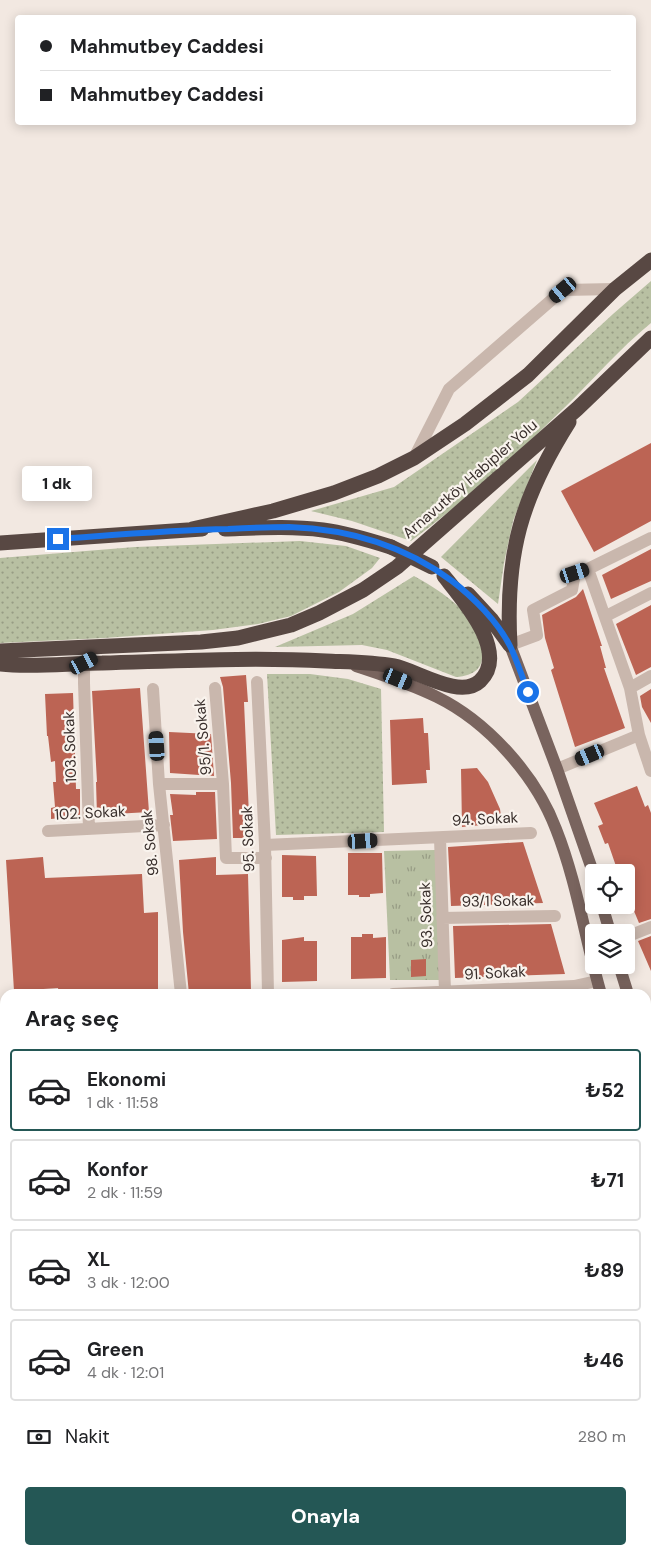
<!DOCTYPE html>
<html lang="tr">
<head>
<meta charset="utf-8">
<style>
  :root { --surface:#fff; --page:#f2f2f2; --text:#202124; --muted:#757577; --line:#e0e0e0; --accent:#245755 }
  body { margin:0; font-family:"DM Sans",sans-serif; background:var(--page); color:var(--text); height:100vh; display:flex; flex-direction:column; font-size:19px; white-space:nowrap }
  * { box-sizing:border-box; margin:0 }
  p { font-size:16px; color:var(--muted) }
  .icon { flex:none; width:28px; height:28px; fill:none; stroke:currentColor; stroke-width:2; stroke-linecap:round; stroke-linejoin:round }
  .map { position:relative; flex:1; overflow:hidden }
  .details { position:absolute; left:0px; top:989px; width:651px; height:566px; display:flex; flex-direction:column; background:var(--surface); border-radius:15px 15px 0 0; box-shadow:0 2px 12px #0003 }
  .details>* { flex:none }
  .banner { position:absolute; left:15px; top:15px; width:621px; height:110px; border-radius:5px; box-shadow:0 2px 12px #0003; display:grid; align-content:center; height:110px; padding:0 25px; background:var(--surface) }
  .controls { position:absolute; left:585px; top:864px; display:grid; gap:10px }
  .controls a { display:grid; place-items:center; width:50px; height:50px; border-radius:5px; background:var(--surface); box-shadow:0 2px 12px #0003; font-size:25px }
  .end { position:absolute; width:22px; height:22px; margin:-11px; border:6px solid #1a73e8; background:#fff; box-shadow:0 0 0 2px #fff }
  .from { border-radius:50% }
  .bubble { position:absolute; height:35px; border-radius:5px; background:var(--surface); box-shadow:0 2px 12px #0003; font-size:16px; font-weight:800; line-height:35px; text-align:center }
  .car { position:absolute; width:15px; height:30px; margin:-15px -8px; border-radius:6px; box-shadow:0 0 4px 1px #0007; background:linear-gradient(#222 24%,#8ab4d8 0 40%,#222 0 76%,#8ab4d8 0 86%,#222 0) }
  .banner b { display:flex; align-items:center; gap:18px; height:48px; font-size:19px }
  .banner b+b { border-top:1px solid var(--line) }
  .banner i { width:12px; height:12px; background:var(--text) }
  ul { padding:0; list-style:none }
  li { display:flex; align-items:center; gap:15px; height:82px; margin:0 10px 8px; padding:0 15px; border:2px solid var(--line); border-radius:5px }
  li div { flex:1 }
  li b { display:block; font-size:19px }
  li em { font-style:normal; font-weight:800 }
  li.active { border-color:var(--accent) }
  li>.icon { width:45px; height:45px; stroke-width:1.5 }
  h2 { padding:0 25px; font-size:22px; line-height:60px }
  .pay { display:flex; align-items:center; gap:12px; height:55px; padding:0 25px; font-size:19px }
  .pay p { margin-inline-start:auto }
  .action { display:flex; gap:10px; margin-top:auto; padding:10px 25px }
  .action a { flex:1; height:58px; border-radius:5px; background:var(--accent); color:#fff; font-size:20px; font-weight:800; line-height:58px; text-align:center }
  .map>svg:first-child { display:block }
</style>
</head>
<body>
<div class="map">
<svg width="651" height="1554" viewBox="0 0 651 1554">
  <defs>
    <pattern id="grass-dots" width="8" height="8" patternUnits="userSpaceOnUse" patternTransform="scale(1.25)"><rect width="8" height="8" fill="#b8c0a2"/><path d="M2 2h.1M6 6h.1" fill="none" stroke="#979c84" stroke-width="1.8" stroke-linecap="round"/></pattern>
    <pattern id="park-tufts" width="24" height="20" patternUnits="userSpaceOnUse" patternTransform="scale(1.25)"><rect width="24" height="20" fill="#b8c0a2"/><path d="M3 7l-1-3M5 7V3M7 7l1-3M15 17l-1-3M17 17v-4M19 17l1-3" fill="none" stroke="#979c84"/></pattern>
  </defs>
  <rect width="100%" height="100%" fill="#f2e8e1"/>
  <path fill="url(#grass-dots)" d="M 651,281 L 651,323 C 619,349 593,380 564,408 C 516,455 465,501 411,541 L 352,521 L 311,511 L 394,487 L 518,402 L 613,314 Z
    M 537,460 L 513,521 L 504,563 L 498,604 L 441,557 Z
    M 300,541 L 346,546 L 380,558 L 372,568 L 339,592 L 291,616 L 258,624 L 213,630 L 104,638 L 0,643 L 0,558 L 135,547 Z
    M 414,576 C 432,586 448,596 462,610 C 466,614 469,621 472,626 C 486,649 490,675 456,677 L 387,650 L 362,645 L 275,647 L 353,614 Z
    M 267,674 L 310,674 L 348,679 L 381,689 L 384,832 L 276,835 Z"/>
  <path fill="url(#park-tufts)" d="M 435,850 L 440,980 L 390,980 L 384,851 Z"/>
  <path fill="#bc6454" d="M 651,443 L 651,521 L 594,552 L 561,491 Z
    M 651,549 L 651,581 L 611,599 L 602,575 Z
    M 583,589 L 602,646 L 600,646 L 606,668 L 604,668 L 625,728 L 575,747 L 551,670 L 554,668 L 545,638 L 542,615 L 576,597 Z
    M 651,605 L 651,667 L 636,675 L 616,624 Z
    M 246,675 L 248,702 L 244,702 L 250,838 L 233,838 L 231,783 L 223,687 L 220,677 Z
    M 140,688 L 149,812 L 97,815 L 96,782 L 97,782 L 92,691 Z
    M 651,689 L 651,723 L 642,707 L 640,696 Z
    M 73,693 L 76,789 L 80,789 L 80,816 L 51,819 L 51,808 L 55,807 L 53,782 L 56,782 L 55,761 L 51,762 L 48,736 L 47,736 L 45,694 Z
    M 423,718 L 424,733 L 428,733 L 430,770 L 426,770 L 427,783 L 392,785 L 390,720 Z
    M 169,732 L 211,734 L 214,776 L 170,773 Z
    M 477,768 L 488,782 L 500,809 L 502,823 L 462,827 L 461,769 Z
    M 637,786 L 645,807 L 648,805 L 651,813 L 651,919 L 639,923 L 626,892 L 626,872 L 618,872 L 608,843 L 605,844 L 598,826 L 603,824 L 594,803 Z
    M 196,792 L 215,792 L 217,839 L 173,841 L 170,815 L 173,815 L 170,794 L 196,795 Z
    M 523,842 L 543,903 L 451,906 L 448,847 Z
    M 348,853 L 382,853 L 383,893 L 370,894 L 370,897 L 359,897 L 359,895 L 348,895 Z
    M 282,855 L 316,856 L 317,896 L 304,896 L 304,900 L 293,900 L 293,897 L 282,897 Z
    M 43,857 L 45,878 L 142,874 L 144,913 L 158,912 L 158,992 L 59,994 L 58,988 L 14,991 L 6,860 Z
    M 216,857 L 216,875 L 248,874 L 251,991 L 189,994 L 183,932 L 179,860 Z
    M 551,924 L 565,974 L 455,978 L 453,926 Z
    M 362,934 L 373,934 L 373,938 L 386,937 L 386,978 L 351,979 L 351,937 L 362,937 Z
    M 651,936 L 651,971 L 638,941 Z
    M 304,937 L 304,941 L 317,941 L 317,981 L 282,982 L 282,940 Z
    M 426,959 L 426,976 L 411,977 L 411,960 Z"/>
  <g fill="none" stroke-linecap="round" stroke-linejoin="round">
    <path stroke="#c9b7ad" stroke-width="12" d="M 414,458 L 449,389 L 563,290 L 615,289
      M 651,538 L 588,569 L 630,688 L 639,735 L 651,771
      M 606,616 L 651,593
      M 510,645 L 537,635 L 533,610 L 572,590 L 575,573 L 588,569
      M 84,663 L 84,683 L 89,829
      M 257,682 L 265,845 L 268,994
      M 630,688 L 651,676
      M 153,689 L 159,784 L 181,994
      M 557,769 L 639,735
      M 159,784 L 223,784 L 215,688
      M 223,784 L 226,858 L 266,858
      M 48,831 L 164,825
      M 440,838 L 445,992
      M 265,845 L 531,833
      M 442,918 L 555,916
      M 626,937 L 651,927
      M 393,994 L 574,986 L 597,981
      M 0,1012 L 5,1012
      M 0,1085 L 5,1084
      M 646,1148 L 650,1148
      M 0,1170 L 5,1169
      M 0,1250 L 5,1250
      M 646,1303 L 651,1303
      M 0,1326 L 5,1326
      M 646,1379 L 651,1379
      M 0,1406 L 5,1406
      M 646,1461 L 651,1461
      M 0,1485 L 5,1485
      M 646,1545 L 651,1545
      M 82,1550 L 82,1554
      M 118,1550 L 118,1554
      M 184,1550 L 184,1554
      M 252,1550 L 252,1554
      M 293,1550 L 293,1554
      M 479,1550 L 479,1554"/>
    <path stroke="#79645e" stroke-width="12" d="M 510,645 L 557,769 L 594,875
      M 356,666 C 383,675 411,684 437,697 C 488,722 536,776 556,829 C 577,882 585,939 601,994
      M 602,905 L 610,932
      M 619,965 L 628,994
      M 646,1043 L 651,1054
      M 646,1101 L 651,1109
      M 646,1223 L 651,1223"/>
    <path stroke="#584843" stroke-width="15" d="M 192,529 L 273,511 L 334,493 L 378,476 L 414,458 L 465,424 L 528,375 L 615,289 L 651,260
      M 225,529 C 258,528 290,526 323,530 C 346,533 369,540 391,547
      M 0,543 L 202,529
      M 468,594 L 491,619 L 510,645
      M 510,645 C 505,554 521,498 569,422
      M 0,651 L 201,642 L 238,638 L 291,625 L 319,613 L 363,590 L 397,567 L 577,409 L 651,338
      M 0,664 C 31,668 71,663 102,663 C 177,661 251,657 326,661 C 348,662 372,662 394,666 C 416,670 460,700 480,681 C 510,652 462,599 444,576"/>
    <path stroke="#584843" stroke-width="15" d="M 391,547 L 432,567"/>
  </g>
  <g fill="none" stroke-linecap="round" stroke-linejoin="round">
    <path stroke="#1a73e8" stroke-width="6" d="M 58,539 C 114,535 171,530 228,529 C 248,528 269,527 289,527 C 348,529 405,546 452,581 C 473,597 498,622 510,646 C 517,660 522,677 528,692"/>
  </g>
  <g text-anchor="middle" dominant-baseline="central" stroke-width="4.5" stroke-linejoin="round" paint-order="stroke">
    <g font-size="15" fill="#382e2b" stroke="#f9f3ed">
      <text transform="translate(470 479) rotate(-41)">Arnavutköy Habipler Yolu</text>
      <text transform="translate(203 737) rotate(-95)">95/1. Sokak</text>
      <text transform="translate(70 747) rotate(-92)">103. Sokak</text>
      <text transform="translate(90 813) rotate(-3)">102. Sokak</text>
      <text transform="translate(485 819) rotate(-3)">94. Sokak</text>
      <text transform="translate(248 839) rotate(-92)">95. Sokak</text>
      <text transform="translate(150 843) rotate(-96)">98. Sokak</text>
      <text transform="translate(498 901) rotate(-1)">93/1 Sokak</text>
      <text transform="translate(426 915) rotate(-92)">93. Sokak</text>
      <text transform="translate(495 973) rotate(-3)">91. Sokak</text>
    </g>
  </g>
</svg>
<div class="controls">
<a><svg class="icon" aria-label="locate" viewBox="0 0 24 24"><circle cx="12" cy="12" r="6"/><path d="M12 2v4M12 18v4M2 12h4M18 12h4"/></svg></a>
<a><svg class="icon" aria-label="layers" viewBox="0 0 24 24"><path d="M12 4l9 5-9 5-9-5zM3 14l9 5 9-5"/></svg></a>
</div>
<i class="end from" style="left:528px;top:692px"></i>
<i class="end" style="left:58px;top:539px"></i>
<div class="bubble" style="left:22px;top:466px;width:70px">1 dk</div>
<i class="car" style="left:563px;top:290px;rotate:230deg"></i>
<i class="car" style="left:575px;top:573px;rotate:72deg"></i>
<i class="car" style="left:84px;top:663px;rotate:63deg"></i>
<i class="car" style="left:398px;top:679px;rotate:113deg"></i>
<i class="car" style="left:157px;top:746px;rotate:356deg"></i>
<i class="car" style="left:590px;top:755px;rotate:247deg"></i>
<i class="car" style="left:363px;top:841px;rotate:87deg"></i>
<div class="banner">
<b><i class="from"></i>Mahmutbey Caddesi</b>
<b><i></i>Mahmutbey Caddesi</b>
</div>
<section class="details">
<h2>Araç seç</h2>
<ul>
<li class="active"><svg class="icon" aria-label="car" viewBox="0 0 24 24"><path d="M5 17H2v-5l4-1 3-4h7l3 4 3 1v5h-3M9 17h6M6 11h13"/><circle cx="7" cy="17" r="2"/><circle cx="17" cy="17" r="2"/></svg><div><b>Ekonomi</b><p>1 dk · 11:58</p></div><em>₺52</em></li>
<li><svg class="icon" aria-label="car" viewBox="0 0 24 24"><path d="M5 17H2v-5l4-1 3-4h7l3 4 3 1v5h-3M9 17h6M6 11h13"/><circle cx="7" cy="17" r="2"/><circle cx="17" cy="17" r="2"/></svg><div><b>Konfor</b><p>2 dk · 11:59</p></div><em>₺71</em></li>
<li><svg class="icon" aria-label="car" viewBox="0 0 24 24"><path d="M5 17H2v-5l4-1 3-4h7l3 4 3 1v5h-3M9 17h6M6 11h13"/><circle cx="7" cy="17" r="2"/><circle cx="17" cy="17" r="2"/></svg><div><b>XL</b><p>3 dk · 12:00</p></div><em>₺89</em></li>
<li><svg class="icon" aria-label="car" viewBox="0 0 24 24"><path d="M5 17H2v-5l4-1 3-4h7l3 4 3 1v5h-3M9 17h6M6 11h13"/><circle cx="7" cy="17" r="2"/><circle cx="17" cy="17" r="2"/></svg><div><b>Green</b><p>4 dk · 12:01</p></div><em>₺46</em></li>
</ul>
<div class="pay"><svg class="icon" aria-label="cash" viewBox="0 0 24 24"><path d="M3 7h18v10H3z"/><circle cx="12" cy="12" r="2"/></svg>Nakit<p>280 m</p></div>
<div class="action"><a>Onayla</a></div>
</section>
</div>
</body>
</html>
